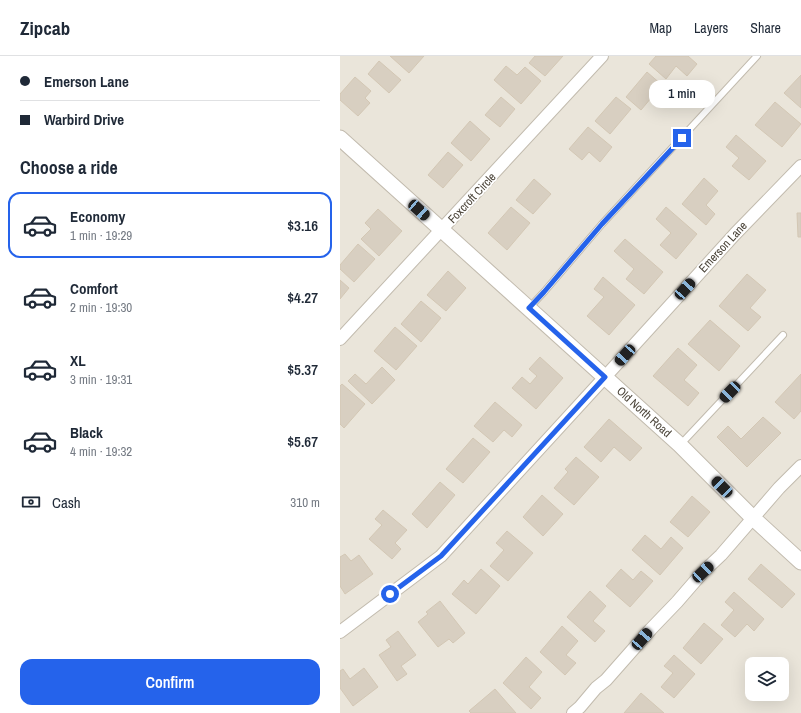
<!DOCTYPE html>
<html lang="en">
<head>
<meta charset="utf-8">
<style>
  :root { --surface:#fff; --page:#f2f2f3; --text:#1f2937; --muted:#747a83; --line:#e0e1e3; --accent:#2563eb }
  body { margin:0; font-family:"Archivo Narrow",sans-serif; background:var(--page); color:var(--text); height:100vh; display:flex; flex-direction:column; font-size:15px; white-space:nowrap }
  * { box-sizing:border-box; margin:0 }
  p { font-size:13px; color:var(--muted) }
  .icon { flex:none; width:22px; height:22px; fill:none; stroke:currentColor; stroke-width:2; stroke-linecap:round; stroke-linejoin:round }
  .map { position:relative; flex:1; overflow:hidden }
  .panel { display:flex; flex-direction:column; background:var(--surface); width:340px }
  .panel>* { flex:none }
  .guide { display:grid; align-content:center; height:88px; padding:0 20px; background:var(--surface) }
  .buttons { position:absolute; left:405px; top:601px; display:grid; gap:8px }
  .buttons a { display:grid; place-items:center; width:44px; height:44px; border-radius:8px; background:var(--surface); box-shadow:0 4px 16px #0002; font-size:20px }
  .end { position:absolute; width:18px; height:18px; margin:-9px; border:5px solid #2563eb; background:#fff; box-shadow:0 0 0 2px #fff }
  .from { border-radius:50% }
  .bubble { position:absolute; height:28px; border-radius:12px; background:var(--surface); box-shadow:0 4px 16px #0002; font-size:13px; font-weight:600; line-height:28px; text-align:center }
  .car { position:absolute; width:12px; height:24px; margin:-12px -6px; border-radius:5px; box-shadow:0 0 3px 1px #0007; background:linear-gradient(#222 24%,#8ab4d8 0 40%,#222 0 76%,#8ab4d8 0 86%,#222 0) }
  .guide b { display:flex; align-items:center; gap:14px; height:38px; font-size:15px }
  .guide b+b { border-top:1px solid var(--line) }
  .guide i { width:10px; height:10px; background:var(--text) }
  ul { padding:0; list-style:none }
  li { display:flex; align-items:center; gap:12px; height:66px; margin:0 8px 6px; padding:0 12px; border:2px solid transparent; border-radius:12px }
  li div { flex:1 }
  li b { display:block; font-size:15px }
  li em { font-style:normal; font-weight:600 }
  li.active { border-color:var(--accent) }
  li>.icon { width:36px; height:36px; stroke-width:1.5 }
  h2 { padding:0 20px; font-size:18px; line-height:48px }
  .pay { display:flex; align-items:center; gap:10px; height:44px; padding:0 20px; font-size:15px }
  .pay p { margin-inline-start:auto }
  .primary-button { display:flex; gap:8px; margin-top:auto; padding:8px 20px }
  .primary-button a { flex:1; height:46px; border-radius:12px; background:var(--accent); color:#fff; font-size:16px; font-weight:600; line-height:46px; text-align:center }
  header { display:flex; align-items:center; gap:24px; box-sizing:border-box; height:56px; padding:0 20px; background:var(--surface); border-bottom:1px solid var(--line) }
  header strong { font-size:19px }
  nav { display:flex; gap:22px; margin-inline-start:auto; font-size:14px }
  main { display:flex; flex:1; min-height:0 }
  .map>svg:first-child { display:block }
</style>
</head>
<body>
<header>
<strong>Zipcab</strong>
<nav><a>Map</a><a>Layers</a><a>Share</a></nav>
</header>
<main>
<section class="panel">
<div class="guide">
<b><i class="from"></i>Emerson Lane</b>
<b><i></i>Warbird Drive</b>
</div>
<h2>Choose a ride</h2>
<ul>
<li class="active"><svg class="icon" aria-label="car" viewBox="0 0 24 24"><path d="M5 17H2v-5l4-1 3-4h7l3 4 3 1v5h-3M9 17h6M6 11h13"/><circle cx="7" cy="17" r="2"/><circle cx="17" cy="17" r="2"/></svg><div><b>Economy</b><p>1 min · 19:29</p></div><em>$3.16</em></li>
<li><svg class="icon" aria-label="car" viewBox="0 0 24 24"><path d="M5 17H2v-5l4-1 3-4h7l3 4 3 1v5h-3M9 17h6M6 11h13"/><circle cx="7" cy="17" r="2"/><circle cx="17" cy="17" r="2"/></svg><div><b>Comfort</b><p>2 min · 19:30</p></div><em>$4.27</em></li>
<li><svg class="icon" aria-label="car" viewBox="0 0 24 24"><path d="M5 17H2v-5l4-1 3-4h7l3 4 3 1v5h-3M9 17h6M6 11h13"/><circle cx="7" cy="17" r="2"/><circle cx="17" cy="17" r="2"/></svg><div><b>XL</b><p>3 min · 19:31</p></div><em>$5.37</em></li>
<li><svg class="icon" aria-label="car" viewBox="0 0 24 24"><path d="M5 17H2v-5l4-1 3-4h7l3 4 3 1v5h-3M9 17h6M6 11h13"/><circle cx="7" cy="17" r="2"/><circle cx="17" cy="17" r="2"/></svg><div><b>Black</b><p>4 min · 19:32</p></div><em>$5.67</em></li>
</ul>
<div class="pay"><svg class="icon" aria-label="cash" viewBox="0 0 24 24"><path d="M3 7h18v10H3z"/><circle cx="12" cy="12" r="2"/></svg>Cash<p>310 m</p></div>
<div class="primary-button"><a>Confirm</a></div>
</section>
<div class="map">
<svg width="461" height="657" viewBox="0 0 461 657">
  <rect width="100%" height="100%" fill="#f6f3ec"/>
  <path fill="#eae5da" fill-rule="evenodd" d="M 0,0 L 461,0 L 461,657 L 0,657 ZM 412,608 L 442,608 L 442,638 L 412,638 Z"/>
  <path fill="#d8cfc1" stroke="#d3c7b4" d="M 50,0 L 84,0 L 69,17 Z
    M 195,0 L 223,0 L 205,20 L 189,7 Z
    M 316,0 L 348,0 L 357,8 L 347,20 L 336,10 L 326,23 L 309,8 Z
    M 39,5 L 61,24 L 49,37 L 28,18 Z
    M 166,10 L 177,19 L 185,11 L 201,25 L 181,48 L 154,24 Z
    M 307,16 L 322,29 L 301,54 L 286,41 Z
    M 461,19 L 461,52 L 444,37 Z
    M 15,21 L 31,35 L 25,42 L 30,47 L 18,60 L 0,44 L 0,38 Z
    M 161,41 L 175,53 L 160,71 L 145,59 Z
    M 276,41 L 291,53 L 270,78 L 255,65 Z
    M 435,46 L 461,68 L 442,91 L 415,69 Z
    M 130,65 L 150,83 L 131,105 L 111,87 Z
    M 248,71 L 272,91 L 260,106 L 249,96 L 242,104 L 229,93 Z
    M 396,79 L 426,105 L 409,124 L 392,110 L 399,102 L 386,91 Z
    M 108,96 L 123,109 L 103,132 L 88,119 Z
    M 364,122 L 378,135 L 366,149 L 375,158 L 366,169 L 342,148 Z
    M 194,123 L 211,138 L 193,158 L 176,144 Z
    M 171,151 L 190,167 L 167,194 L 148,177 Z
    M 326,151 L 357,178 L 336,203 L 320,189 L 331,177 L 316,163 Z
    M 38,153 L 62,175 L 39,200 L 21,183 L 31,173 L 25,167 Z
    M 457,157 L 461,157 L 461,181 L 458,181 Z
    M 285,183 L 323,216 L 304,238 L 286,223 L 294,213 L 274,195 Z
    M 18,188 L 35,203 L 14,226 L 0,213 L 0,209 Z
    M 108,215 L 126,232 L 106,255 L 87,239 Z
    M 407,218 L 426,234 L 410,252 L 421,261 L 408,275 L 379,250 Z
    M 263,221 L 295,249 L 269,279 L 247,260 L 264,241 L 254,233 Z
    M 0,224 L 9,232 L 0,243 Z
    M 81,245 L 101,262 L 81,286 L 61,268 Z
    M 370,264 L 400,290 L 379,315 L 348,288 Z
    M 55,271 L 77,290 L 56,314 L 34,295 Z
    M 338,292 L 357,309 L 344,324 L 359,337 L 348,350 L 313,320 Z
    M 200,301 L 223,322 L 196,353 L 172,332 L 182,321 L 190,328 L 197,320 L 189,313 Z
    M 42,311 L 55,324 L 32,348 L 8,325 L 15,318 L 26,328 Z
    M 461,318 L 461,355 L 454,363 L 435,346 Z
    M 2,328 L 25,348 L 4,372 L 0,368 L 0,330 Z
    M 155,346 L 182,369 L 172,381 L 164,374 L 153,386 L 134,370 Z
    M 423,361 L 441,377 L 407,411 L 377,381 L 388,370 L 401,383 Z
    M 269,363 L 302,392 L 290,405 L 274,391 L 261,406 L 244,391 Z
    M 133,382 L 150,396 L 123,427 L 106,413 Z
    M 236,401 L 259,421 L 234,449 L 214,432 L 228,416 L 225,413 Z
    M 100,426 L 115,439 L 87,472 L 72,458 Z
    M 202,439 L 223,458 L 203,480 L 183,461 Z
    M 352,440 L 370,456 L 348,481 L 330,466 Z
    M 43,454 L 67,474 L 55,487 L 61,493 L 52,503 L 29,483 L 42,469 L 35,463 Z
    M 167,475 L 193,497 L 168,525 L 150,510 L 164,494 L 156,487 Z
    M 305,479 L 321,493 L 331,481 L 343,492 L 320,519 L 292,494 Z
    M 5,498 L 11,505 L 19,499 L 33,518 L 5,538 L 0,530 L 0,501 Z
    M 421,508 L 455,538 L 442,552 L 408,523 Z
    M 141,513 L 160,530 L 136,558 L 112,538 L 124,524 L 128,528 Z
    M 281,513 L 293,524 L 301,515 L 313,525 L 290,551 L 266,530 Z
    M 250,535 L 266,550 L 253,565 L 265,575 L 255,586 L 227,561 Z
    M 394,536 L 424,563 L 414,575 L 407,568 L 395,581 L 381,569 L 394,554 L 385,546 Z
    M 100,545 L 125,577 L 113,587 L 109,583 L 98,591 L 78,566 L 88,558 L 86,556 Z
    M 364,567 L 383,583 L 361,608 L 343,592 Z
    M 222,570 L 238,585 L 226,599 L 236,607 L 225,619 L 200,596 Z
    M 58,575 L 76,599 L 61,610 L 67,618 L 57,625 L 39,599 L 51,591 L 46,584 Z
    M 334,599 L 355,618 L 334,642 L 321,631 L 333,617 L 324,610 Z
    M 186,601 L 202,616 L 189,631 L 201,642 L 191,653 L 163,627 Z
    M 24,612 L 38,631 L 13,650 L 0,632 L 0,615 L 3,613 L 10,623 Z
    M 155,633 L 176,657 L 131,657 L 129,655 Z
    M 301,637 L 324,657 L 284,657 Z"/>
  <g fill="none" stroke-linecap="round" stroke-linejoin="round">
    <g stroke="#c2bbae" stroke-width="8">
      <path id="service" d="M 189,252 L 204,236 L 262,168 L 417,0
        M 340,389 L 443,279"/>
    </g>
    <g stroke="#c2bbae" stroke-width="14">
      <path id="minor" d="M 0,283 L 262,0
        M 0,576 L 101,500 L 265,321 L 395,178 L 461,110
        M 233,657 L 240,651 L 256,632 L 266,624 L 311,573 L 337,546 L 363,516 L 381,499 L 439,432 L 461,410"/>
    </g>
    <g stroke="#c2bbae" stroke-width="17">
      <path id="tertiary" d="M 0,82 L 340,389 L 413,462 L 461,506"/>
    </g>
    <use href="#service" stroke="#fff" stroke-width="6"/>
    <use href="#minor" stroke="#fff" stroke-width="12"/>
    <use href="#tertiary" stroke="#fff" stroke-width="15"/>
  </g>
  <g fill="none" stroke-linecap="round" stroke-linejoin="round">
    <path stroke="#2563eb" stroke-width="5" d="M 50,538 L 101,500 L 265,321 L 189,252 L 204,236 L 262,168 L 342,82"/>
  </g>
  <g text-anchor="middle" dominant-baseline="central" stroke-width="3.5" stroke-linejoin="round" paint-order="stroke">
    <g font-size="12" fill="#4b4439" stroke="#fff">
      <text transform="translate(132 142) rotate(-47)">Foxcroft Circle</text>
      <text transform="translate(383 191) rotate(-47)">Emerson Lane</text>
      <text transform="translate(304 356) rotate(42)">Old North Road</text>
    </g>
  </g>
</svg>
<div class="buttons">
<a><svg class="icon" aria-label="layers" viewBox="0 0 24 24"><path d="M12 4l9 5-9 5-9-5zM3 14l9 5 9-5"/></svg></a>
</div>
<i class="end from" style="left:50px;top:538px"></i>
<i class="end" style="left:342px;top:82px"></i>
<div class="bubble" style="left:309px;top:24px;width:66px">1 min</div>
<i class="car" style="left:79px;top:154px;rotate:132deg"></i>
<i class="car" style="left:345px;top:233px;rotate:42deg"></i>
<i class="car" style="left:285px;top:299px;rotate:222deg"></i>
<i class="car" style="left:390px;top:336px;rotate:224deg"></i>
<i class="car" style="left:382px;top:431px;rotate:315deg"></i>
<i class="car" style="left:363px;top:516px;rotate:47deg"></i>
<i class="car" style="left:302px;top:583px;rotate:41deg"></i>
</div>
</main>
</body>
</html>
